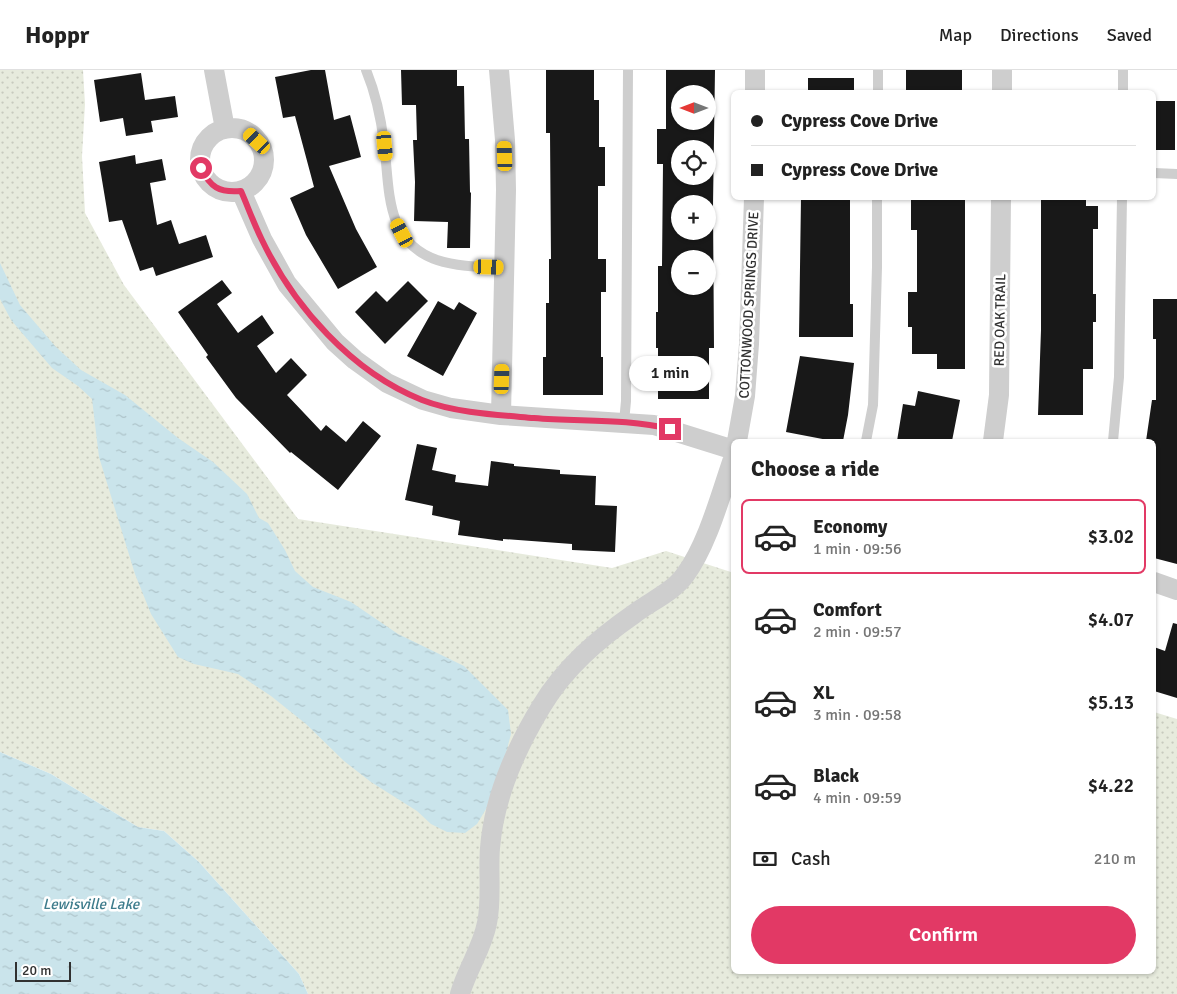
<!DOCTYPE html>
<html lang="en">
<head>
<meta charset="utf-8">
<style>
  :root { --surface:#fff; --page:#f6f6f6; --text:#222; --muted:#767676; --line:#e0e0e0; --accent:#e23965 }
  body { margin:0; font-family:Signika,sans-serif; background:var(--page); color:var(--text); height:100vh; display:flex; flex-direction:column; font-size:19px; white-space:nowrap }
  * { box-sizing:border-box; margin:0 }
  p { font-size:16px; color:var(--muted) }
  .icon { flex:none; width:28px; height:28px; fill:none; stroke:currentColor; stroke-width:2; stroke-linecap:round; stroke-linejoin:round }
  .map { position:relative; flex:1; overflow:hidden }
  .details { position:absolute; left:731px; top:369px; width:425px; height:535px; display:flex; flex-direction:column; background:var(--surface); border-radius:8px; box-shadow:0 1px 4px #0004 }
  .details>* { flex:none }
  .hud { position:absolute; left:731px; top:20px; width:425px; height:110px; border-radius:8px; box-shadow:0 1px 4px #0004; display:grid; align-content:center; height:110px; padding:0 20px; background:var(--surface) }
  .needle { width:32px; rotate:270deg }
  .controls { position:absolute; left:671px; top:15px; display:grid; gap:10px }
  .controls a { display:grid; place-items:center; width:45px; height:45px; border-radius:50%; background:var(--surface); box-shadow:0 1px 4px #0004; font-size:25px }
  .scale { position:absolute; left:15px; bottom:12px; width:56px; box-sizing:border-box; padding-left:5px; border:2px solid #313131; border-top:0; font-size:14px; line-height:18px; white-space:nowrap; color:#313131; -webkit-text-stroke:4px #fff; paint-order:stroke }
  .end { position:absolute; width:22px; height:22px; margin:-11px; border:6px solid #e23965; background:#fff; box-shadow:0 0 0 2px #fff }
  .from { border-radius:50% }
  .bubble { position:absolute; height:35px; border-radius:18px; background:var(--surface); box-shadow:0 1px 4px #0004; font-size:16px; font-weight:600; line-height:35px; text-align:center }
  .car { position:absolute; width:15px; height:30px; margin:-15px -8px; border-radius:6px; box-shadow:0 0 4px 1px #0007; background:linear-gradient(#f5c518 24%,#345 0 40%,#f5c518 0 76%,#345 0 86%,#f5c518 0) }
  .hud b { display:flex; align-items:center; gap:18px; height:48px; font-size:19px }
  .hud b+b { border-top:1px solid var(--line) }
  .hud i { width:12px; height:12px; background:var(--text) }
  ul { padding:0; list-style:none }
  li { display:flex; align-items:center; gap:15px; height:75px; margin:0 10px 8px; padding:0 10px; border:2px solid transparent; border-radius:8px }
  li div { flex:1 }
  li b { display:block; font-size:19px }
  li em { font-style:normal; font-weight:600 }
  li.active { border-color:var(--accent) }
  li>.icon { width:45px; height:45px; stroke-width:1.5 }
  h2 { padding:0 20px; font-size:22px; line-height:60px }
  .pay { display:flex; align-items:center; gap:12px; height:55px; padding:0 20px; font-size:19px }
  .pay p { margin-inline-start:auto }
  .primary-button { display:flex; gap:10px; margin-top:auto; padding:10px 20px }
  .primary-button a { flex:1; height:58px; border-radius:30px; background:var(--accent); color:#fff; font-size:20px; font-weight:600; line-height:58px; text-align:center }
  header { display:flex; align-items:center; gap:30px; box-sizing:border-box; height:70px; padding:0 25px; background:var(--surface); border-bottom:1px solid var(--line) }
  header strong { font-size:24px }
  nav { display:flex; gap:28px; margin-inline-start:auto; font-size:18px }
  .map>svg:first-child { display:block }
</style>
</head>
<body>
<header>
<strong>Hoppr</strong>
<nav><a>Map</a><a>Directions</a><a>Saved</a></nav>
</header>
<div class="map">
<svg width="1177" height="924" viewBox="0 0 1177 924">
  <defs>
    <pattern id="green-dots" width="8" height="8" patternUnits="userSpaceOnUse" patternTransform="scale(1.25)"><rect width="8" height="8" fill="#e7ebdd"/><path d="M2 2h.1M6 6h.1" fill="none" stroke="#c7cabe" stroke-width="1.8" stroke-linecap="round"/></pattern>
    <pattern id="water-ripples" width="26" height="14" patternUnits="userSpaceOnUse" patternTransform="scale(1.25)"><rect width="26" height="14" fill="#cae4eb"/><path d="M2 4q2-2 4 0t4 0M15 11q2-2 4 0t4 0" fill="none" stroke="#aec4ca"/></pattern>
  </defs>
  <rect width="100%" height="100%" fill="#fff"/>
  <path fill="url(#green-dots)" d="M 0,0 L 83,0 L 85,34 L 82,86 L 85,143 L 124,215 L 298,449 L 612,498 L 666,481 L 734,503 L 734,901 L 1154,901 L 1154,642 L 1177,649 L 1177,924 L 308,924 L 299,904 L 199,792 L 164,761 L 138,757 L 51,704 L 0,682 Z"/>
  <path fill="url(#water-ripples)" d="M 0,193 L 20,235 L 55,276 L 81,300 L 125,325 L 178,368 L 213,392 L 247,424 L 259,448 L 268,453 L 285,480 L 295,501 L 313,517 L 351,532 L 398,564 L 464,596 L 508,640 L 511,664 L 506,683 L 486,739 L 477,754 L 465,763 L 447,762 L 431,754 L 417,741 L 371,712 L 344,691 L 306,654 L 271,626 L 238,604 L 194,594 L 178,587 L 151,544 L 135,504 L 99,387 L 92,329 L 78,316 L 52,298 L 11,250 L 0,229 Z
    M 0,682 L 51,704 L 138,757 L 164,761 L 199,792 L 299,904 L 308,924 L 0,924 Z"/>
  <path fill="#181818" fill-rule="evenodd" d="M 311,0 L 325,0 L 334,50 L 350,45 L 361,87 L 329,96 L 356,159 L 377,197 L 338,219 L 306,165 L 290,128 L 314,117 L 295,46 L 283,48 L 275,7 Z
    M 401,0 L 457,0 L 457,16 L 464,16 L 465,69 L 469,69 L 470,122 L 471,123 L 470,178 L 447,178 L 448,152 L 414,151 L 415,112 L 413,70 L 417,70 L 416,35 L 402,35 Z
    M 546,0 L 594,0 L 594,30 L 599,30 L 599,77 L 605,77 L 605,116 L 598,116 L 598,189 L 606,189 L 606,222 L 601,222 L 601,287 L 603,287 L 603,325 L 543,325 L 543,287 L 546,287 L 546,233 L 549,233 L 549,189 L 551,189 L 550,63 L 546,63 Z
    M 666,0 L 715,0 L 713,135 L 714,278 L 709,278 L 709,329 L 658,329 L 658,278 L 656,278 L 656,242 L 658,242 L 658,196 L 662,196 L 663,94 L 657,94 L 657,59 L 666,59 ZM 680,24 L 708,24 L 708,51 L 680,51 ZM 680,79 L 708,79 L 708,106 L 680,106 ZM 680,134 L 708,134 L 708,161 L 680,161 ZM 680,189 L 708,189 L 708,216 L 680,216 Z
    M 906,0 L 962,0 L 962,22 L 906,22 Z
    M 141,3 L 145,30 L 175,26 L 178,47 L 151,51 L 153,62 L 126,66 L 123,48 L 100,52 L 94,10 Z
    M 808,8 L 854,8 L 854,22 L 808,22 Z
    M 1154,31 L 1175,31 L 1175,80 L 1154,80 Z
    M 135,85 L 136,94 L 162,89 L 166,110 L 150,113 L 157,155 L 171,150 L 179,174 L 206,165 L 213,187 L 156,206 L 153,197 L 140,201 L 122,150 L 109,152 L 99,92 Z
    M 801,128 L 850,128 L 850,234 L 853,234 L 853,267 L 799,267 Z
    M 911,128 L 965,128 L 965,299 L 937,299 L 937,284 L 912,284 L 912,257 L 908,257 L 908,222 L 917,222 L 917,160 L 911,160 Z
    M 1041,128 L 1086,128 L 1086,136 L 1098,136 L 1098,159 L 1093,159 L 1093,224 L 1096,224 L 1096,252 L 1093,252 L 1093,299 L 1083,299 L 1083,345 L 1038,345 L 1041,260 Z
    M 222,210 L 232,223 L 217,234 L 238,263 L 262,245 L 274,263 L 257,276 L 276,303 L 291,288 L 307,305 L 287,325 L 321,361 L 326,355 L 346,372 L 363,351 L 381,366 L 338,420 L 291,382 L 290,383 L 236,328 L 206,287 L 208,285 L 178,242 Z
    M 408,211 L 428,231 L 385,274 L 355,242 L 376,221 L 387,232 Z
    M 1153,229 L 1177,229 L 1177,494 L 1154,488 L 1154,371 L 1146,371 L 1152,330 L 1156,330 L 1156,269 L 1153,269 Z
    M 438,231 L 454,240 L 459,232 L 477,243 L 443,306 L 407,286 Z
    M 800,286 L 854,293 L 848,345 L 843,371 L 833,371 L 786,362 Z
    M 918,321 L 960,330 L 952,371 L 897,371 L 903,334 L 915,336 Z
    M 417,374 L 437,378 L 432,400 L 456,405 L 455,412 L 488,416 L 491,391 L 514,394 L 514,396 L 560,400 L 560,404 L 596,406 L 595,435 L 617,436 L 615,482 L 572,480 L 572,474 L 503,469 L 503,471 L 458,465 L 460,451 L 432,445 L 433,436 L 405,430 Z
    M 1173,553 L 1177,554 L 1177,628 L 1154,621 L 1154,577 L 1165,581 Z"/>
  <g fill="none" stroke-linecap="round" stroke-linejoin="round">
    <path stroke="#cecece" stroke-width="10" d="M 366,0 C 376,24 381,48 384,73 C 390,118 384,172 437,190 C 458,197 482,197 504,198
      M 878,22 L 878,0
      M 1123,22 L 1123,0
      M 1154,103 L 1177,104
      M 624,352 L 626,331 L 628,0
      M 866,371 L 873,335 L 877,197 L 877,128
      M 1113,371 L 1119,307 L 1122,128"/>
    <path stroke="#cecece" stroke-width="20" d="M 214,0 L 225,59
      M 499,0 L 505,70 L 506,120 L 501,345
      M 755,0 L 755,22
      M 1002,22 L 1002,0
      M200 90a32 32 0 1 1 64 0a32 32 0 1 1-64 0Z
      M 241,121 L 262,169 L 287,214 L 335,272 L 355,290 L 387,313 L 423,330 L 451,338 L 501,345 L 654,355 L 734,380
      M 737,371 L 745,326 L 749,274 L 754,128
      M 993,371 L 999,325 L 1001,128
      M 1154,512 L 1177,520
      M 460,924 C 467,899 482,879 487,853 C 492,831 488,801 490,778 C 494,727 515,680 541,637 C 564,598 598,569 634,544 C 651,531 673,522 685,505 C 708,474 721,423 734,386"/>
  </g>
  <g fill="none" stroke-linecap="round" stroke-linejoin="round">
    <path stroke="#e23965" stroke-width="6" d="M 201,98 C 210,117 219,123 241,121 C 248,137 254,154 262,170 C 294,237 352,302 422,330 C 455,343 499,345 534,348 C 579,352 626,348 670,359"/>
  </g>
  <g text-anchor="middle" dominant-baseline="central" stroke-width="5" stroke-linejoin="round" paint-order="stroke">
    <g font-size="14" fill="#313131" stroke="#fff">
      <text transform="translate(749 235) rotate(-87)">COTTONWOOD SPRINGS DRIVE</text>
      <text transform="translate(1000 250) rotate(-89)">RED OAK TRAIL</text>
    </g>
    <g font-size="15" font-style="italic" fill="#3e7c8c" stroke="#fff">
      <text x="91" y="834">Lewisville Lake</text>
    </g>
  </g>
</svg>
<div class="controls">
<a><svg class="needle" viewBox="-14 -14 28 28"><path d="M0-13l5 13h-10z" fill="#e53935"/><path d="M0 13l5-13h-10z" fill="#767676"/></svg></a>
<a><svg class="icon" aria-label="locate" viewBox="0 0 24 24"><circle cx="12" cy="12" r="6"/><path d="M12 2v4M12 18v4M2 12h4M18 12h4"/></svg></a>
<a>+</a>
<a>−</a>
</div>
<div class="scale">20 m</div>
<i class="end from" style="left:201px;top:98px"></i>
<i class="end" style="left:670px;top:359px"></i>
<div class="bubble" style="left:629px;top:286px;width:82px">1 min</div>
<i class="car" style="left:257px;top:71px;rotate:313deg"></i>
<i class="car" style="left:385px;top:76px;rotate:175deg"></i>
<i class="car" style="left:505px;top:86px;rotate:358deg"></i>
<i class="car" style="left:402px;top:163px;rotate:332deg"></i>
<i class="car" style="left:489px;top:197px;rotate:92deg"></i>
<i class="car" style="left:502px;top:309px;rotate:2deg"></i>
<div class="hud">
<b><i class="from"></i>Cypress Cove Drive</b>
<b><i></i>Cypress Cove Drive</b>
</div>
<section class="details">
<h2>Choose a ride</h2>
<ul>
<li class="active"><svg class="icon" aria-label="car" viewBox="0 0 24 24"><path d="M5 17H2v-5l4-1 3-4h7l3 4 3 1v5h-3M9 17h6M6 11h13"/><circle cx="7" cy="17" r="2"/><circle cx="17" cy="17" r="2"/></svg><div><b>Economy</b><p>1 min · 09:56</p></div><em>$3.02</em></li>
<li><svg class="icon" aria-label="car" viewBox="0 0 24 24"><path d="M5 17H2v-5l4-1 3-4h7l3 4 3 1v5h-3M9 17h6M6 11h13"/><circle cx="7" cy="17" r="2"/><circle cx="17" cy="17" r="2"/></svg><div><b>Comfort</b><p>2 min · 09:57</p></div><em>$4.07</em></li>
<li><svg class="icon" aria-label="car" viewBox="0 0 24 24"><path d="M5 17H2v-5l4-1 3-4h7l3 4 3 1v5h-3M9 17h6M6 11h13"/><circle cx="7" cy="17" r="2"/><circle cx="17" cy="17" r="2"/></svg><div><b>XL</b><p>3 min · 09:58</p></div><em>$5.13</em></li>
<li><svg class="icon" aria-label="car" viewBox="0 0 24 24"><path d="M5 17H2v-5l4-1 3-4h7l3 4 3 1v5h-3M9 17h6M6 11h13"/><circle cx="7" cy="17" r="2"/><circle cx="17" cy="17" r="2"/></svg><div><b>Black</b><p>4 min · 09:59</p></div><em>$4.22</em></li>
</ul>
<div class="pay"><svg class="icon" aria-label="cash" viewBox="0 0 24 24"><path d="M3 7h18v10H3z"/><circle cx="12" cy="12" r="2"/></svg>Cash<p>210 m</p></div>
<div class="primary-button"><a>Confirm</a></div>
</section>
</div>
</body>
</html>
